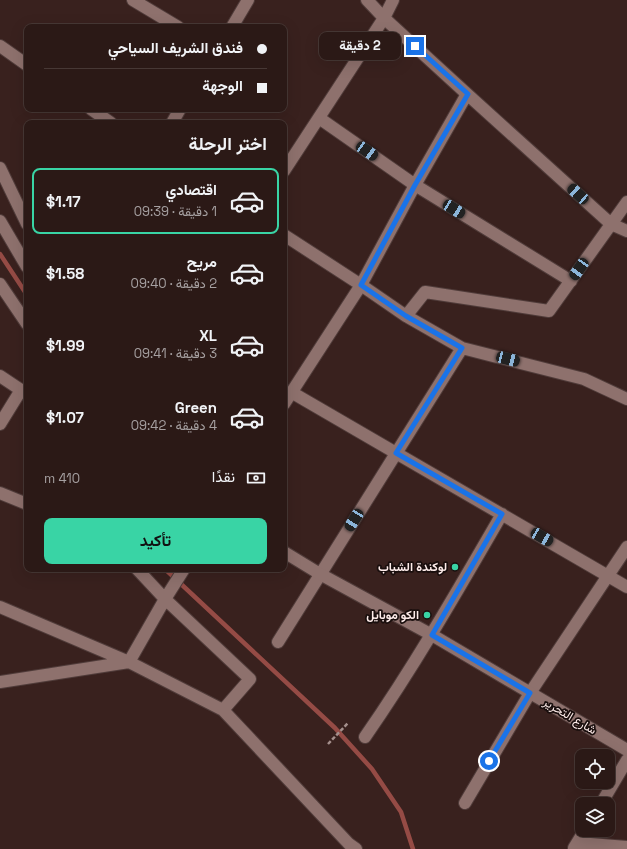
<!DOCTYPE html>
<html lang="ar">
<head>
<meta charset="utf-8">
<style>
  :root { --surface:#2b1916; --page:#33221f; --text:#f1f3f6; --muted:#a6a0a1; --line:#473835; --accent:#39d4a5 }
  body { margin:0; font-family:"Space Grotesk",Vazirmatn,sans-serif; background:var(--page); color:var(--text); direction:rtl; height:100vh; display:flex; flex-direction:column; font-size:15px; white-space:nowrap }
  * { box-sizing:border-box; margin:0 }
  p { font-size:13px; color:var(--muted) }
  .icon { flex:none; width:22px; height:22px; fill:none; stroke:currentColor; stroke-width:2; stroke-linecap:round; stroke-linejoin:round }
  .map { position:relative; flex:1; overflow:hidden; direction:ltr }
  .side { position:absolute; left:24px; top:120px; width:263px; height:452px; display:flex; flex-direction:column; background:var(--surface); border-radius:8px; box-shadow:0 4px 16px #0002,0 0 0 1px var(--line); direction:rtl }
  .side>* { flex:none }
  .banner { position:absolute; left:24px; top:24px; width:263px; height:88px; border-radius:8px; box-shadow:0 4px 16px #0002,0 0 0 1px var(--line); direction:rtl; display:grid; align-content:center; height:88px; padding:0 20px; background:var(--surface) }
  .controls { position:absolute; left:575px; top:749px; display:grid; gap:8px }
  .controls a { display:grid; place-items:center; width:40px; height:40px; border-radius:8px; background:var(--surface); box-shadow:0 4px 16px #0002,0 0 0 1px var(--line); font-size:20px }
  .end { position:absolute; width:18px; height:18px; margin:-9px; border:5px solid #1a73e8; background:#fff; box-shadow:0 0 0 2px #fff }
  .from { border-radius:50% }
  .bubble { position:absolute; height:28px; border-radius:8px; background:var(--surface); box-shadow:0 4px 16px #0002,0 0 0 1px var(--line); font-size:13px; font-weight:700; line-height:28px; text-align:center; direction:rtl }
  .car { position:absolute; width:12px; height:24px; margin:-12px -6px; border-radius:5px; box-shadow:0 0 3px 1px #0007; background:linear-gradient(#222 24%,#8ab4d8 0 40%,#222 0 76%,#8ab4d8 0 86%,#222 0) }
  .banner b { display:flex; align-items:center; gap:14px; height:38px; font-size:15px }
  .banner b+b { border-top:1px solid var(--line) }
  .banner i { width:10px; height:10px; background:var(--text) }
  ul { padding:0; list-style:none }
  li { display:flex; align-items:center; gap:12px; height:66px; margin:0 8px 6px; padding:0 12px; border:2px solid transparent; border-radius:8px }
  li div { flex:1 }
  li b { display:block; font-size:15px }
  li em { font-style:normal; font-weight:700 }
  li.selected { border-color:var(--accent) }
  li>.icon { width:36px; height:36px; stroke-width:1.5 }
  h2 { padding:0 20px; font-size:18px; line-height:48px }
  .pay { display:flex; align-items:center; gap:10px; height:44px; padding:0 20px; font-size:15px }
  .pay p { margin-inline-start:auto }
  .primary-button { display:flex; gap:8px; margin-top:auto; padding:8px 20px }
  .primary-button a { flex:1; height:46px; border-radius:8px; background:var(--accent); color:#111; font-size:16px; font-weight:700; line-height:46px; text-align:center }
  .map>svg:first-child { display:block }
</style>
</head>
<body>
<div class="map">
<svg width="627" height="849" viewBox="0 0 627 849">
  <rect width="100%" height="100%" fill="#39211e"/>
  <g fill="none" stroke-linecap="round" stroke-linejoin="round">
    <path stroke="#954b45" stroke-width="4.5" d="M 0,254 L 27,295
      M 165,569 L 335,728 L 372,769 L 401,812 L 413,849"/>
    <g stroke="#503c3a" stroke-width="14">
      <path id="street" d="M 133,0 L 178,27
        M 367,0 L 384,18 L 467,94 L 611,224 L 627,231
        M 232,27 L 248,0
        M 0,46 L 27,65
        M 91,109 L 111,123
        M 319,118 L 415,185 L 571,281
        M 172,123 L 180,109
        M 0,168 L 27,224
        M 284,171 L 384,18 L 393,0
        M 0,221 L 27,267
        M 284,235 L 361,285 L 406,316 L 462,348 L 584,379 L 627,399
        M 0,284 L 27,324
        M 406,316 L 425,292 L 549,311 L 627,202
        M 291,392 L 396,453 L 627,587
        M 284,404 L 361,285 L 415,185 L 467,94
        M 0,424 L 21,390
        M 0,493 L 27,504
        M 137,569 L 165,599 L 250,679 L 223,710
        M 0,607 L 129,662 L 223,710 L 349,844 L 356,849
        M 278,642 L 462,348
        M 0,682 L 129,662 L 165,599 L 184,569
        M 365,737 C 415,665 458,590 502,514
        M 465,803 L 530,693 L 627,547
        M 601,804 L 627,760
        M 578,843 L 627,847
        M 574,848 L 585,830"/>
    </g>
    <g stroke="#503c3a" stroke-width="14">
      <path id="secondary" d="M 0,376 L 27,394
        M 284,552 L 320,574 L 432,635 L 627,750"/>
    </g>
    <path stroke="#a48f8c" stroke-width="2.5" stroke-dasharray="4 2" stroke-linecap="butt" d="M 328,744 L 348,723"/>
    <use href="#street" stroke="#8e716d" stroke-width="12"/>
    <use href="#secondary" stroke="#8e716d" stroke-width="12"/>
  </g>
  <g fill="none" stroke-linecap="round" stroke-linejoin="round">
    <path stroke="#1a73e8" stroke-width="5" d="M 415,46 L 468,94 L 415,185 L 361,285 L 406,316 L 462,348 L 396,453 L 502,514 L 432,635 L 530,693 L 489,761"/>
  </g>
  <g fill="#39d4a5" stroke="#190e0d" stroke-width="1.5">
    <circle cx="455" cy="567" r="4"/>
    <circle cx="427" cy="615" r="4"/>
  </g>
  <g text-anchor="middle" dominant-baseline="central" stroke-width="3.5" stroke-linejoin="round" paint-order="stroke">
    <g font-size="12" font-weight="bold" fill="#feecea" stroke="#190e0d" text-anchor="end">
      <text x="447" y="567">لوكندة الشباب</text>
      <text x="419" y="615">الكو موبايل</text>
    </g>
    <g font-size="12" fill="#feecea" stroke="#190e0d">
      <text transform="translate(570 716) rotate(31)">شارع التحرير</text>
    </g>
  </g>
</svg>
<div class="controls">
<a><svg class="icon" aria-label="locate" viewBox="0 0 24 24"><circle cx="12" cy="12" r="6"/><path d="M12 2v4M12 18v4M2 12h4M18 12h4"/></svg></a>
<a><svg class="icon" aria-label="layers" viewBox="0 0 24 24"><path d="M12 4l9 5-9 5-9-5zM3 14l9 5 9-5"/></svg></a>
</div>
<i class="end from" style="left:489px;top:761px"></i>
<i class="end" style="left:415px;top:46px"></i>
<div class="bubble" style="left:319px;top:32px;width:82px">2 دقيقة</div>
<i class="car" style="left:367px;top:151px;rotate:125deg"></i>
<i class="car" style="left:578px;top:194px;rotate:312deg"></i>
<i class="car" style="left:454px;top:209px;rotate:122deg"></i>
<i class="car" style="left:579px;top:269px;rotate:215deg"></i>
<i class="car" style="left:508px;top:359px;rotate:104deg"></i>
<i class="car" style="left:354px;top:520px;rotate:212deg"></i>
<i class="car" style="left:542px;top:537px;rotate:120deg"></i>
<div class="banner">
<b><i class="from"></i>فندق الشريف السياحي</b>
<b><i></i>الوجهة</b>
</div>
<section class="side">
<h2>اختر الرحلة</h2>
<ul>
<li class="selected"><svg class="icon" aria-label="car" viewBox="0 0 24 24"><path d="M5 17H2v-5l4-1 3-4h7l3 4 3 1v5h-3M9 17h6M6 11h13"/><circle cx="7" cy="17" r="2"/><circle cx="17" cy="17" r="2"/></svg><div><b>اقتصادي</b><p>1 دقيقة · 09:39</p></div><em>$1.17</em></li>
<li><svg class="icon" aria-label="car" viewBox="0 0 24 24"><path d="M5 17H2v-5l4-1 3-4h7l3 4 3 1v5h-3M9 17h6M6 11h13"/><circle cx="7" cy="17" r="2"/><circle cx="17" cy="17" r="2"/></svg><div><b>مريح</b><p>2 دقيقة · 09:40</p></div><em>$1.58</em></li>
<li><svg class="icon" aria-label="car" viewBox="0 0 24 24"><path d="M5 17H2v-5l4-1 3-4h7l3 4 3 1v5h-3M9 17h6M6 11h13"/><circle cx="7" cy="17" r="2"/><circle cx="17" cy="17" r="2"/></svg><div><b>XL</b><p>3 دقيقة · 09:41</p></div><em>$1.99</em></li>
<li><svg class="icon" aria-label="car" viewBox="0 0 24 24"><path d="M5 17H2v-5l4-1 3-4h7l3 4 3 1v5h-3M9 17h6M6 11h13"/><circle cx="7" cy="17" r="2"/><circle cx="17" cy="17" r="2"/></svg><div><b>Green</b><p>4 دقيقة · 09:42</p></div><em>$1.07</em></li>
</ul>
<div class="pay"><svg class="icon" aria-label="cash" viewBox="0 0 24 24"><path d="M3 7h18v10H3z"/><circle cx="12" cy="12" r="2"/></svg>نقدًا<p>410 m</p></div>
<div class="primary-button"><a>تأكيد</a></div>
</section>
</div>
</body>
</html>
